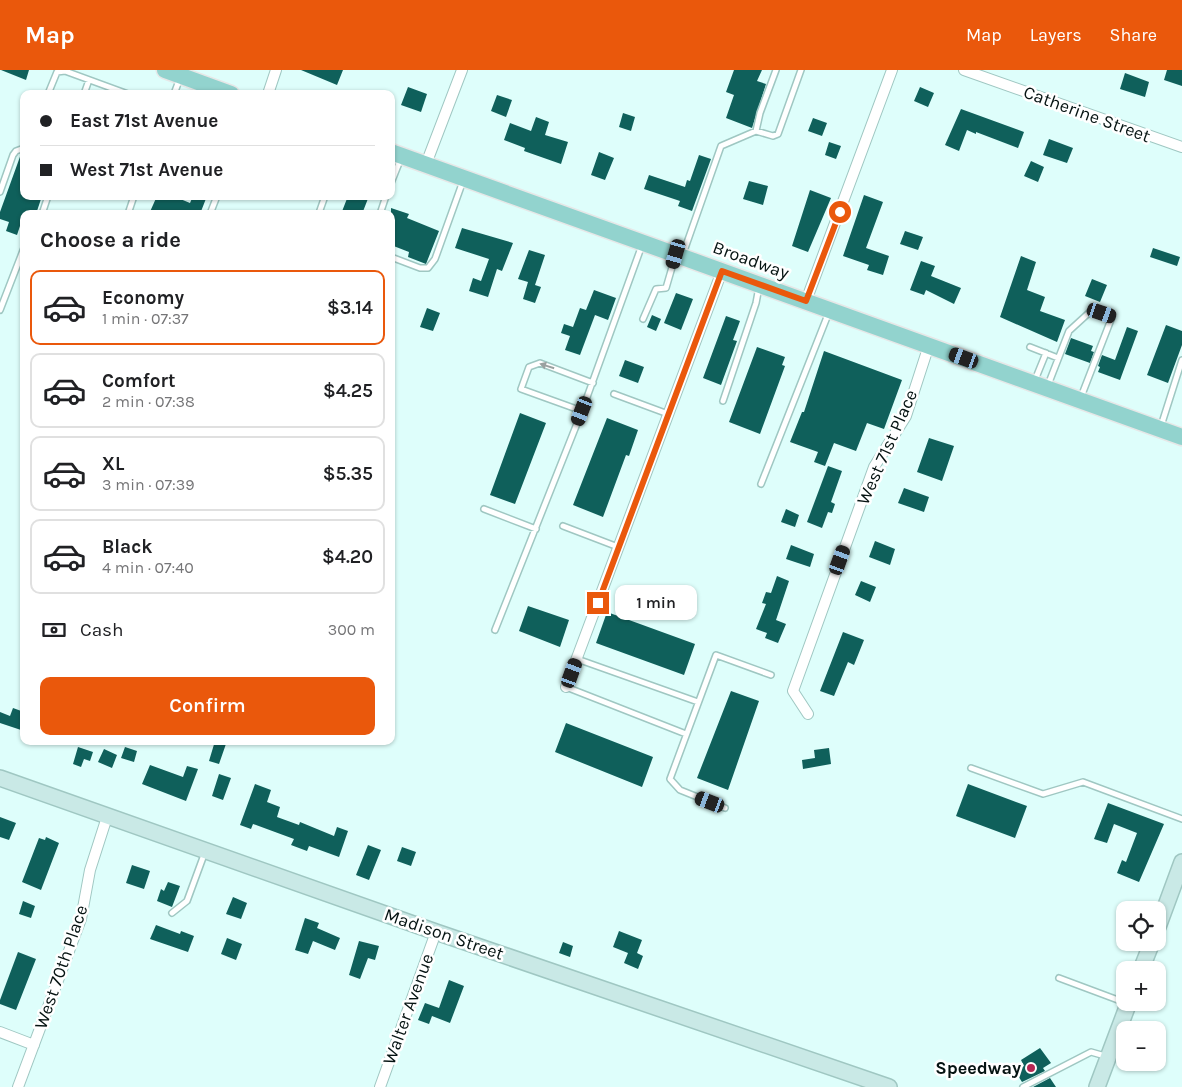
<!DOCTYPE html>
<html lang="en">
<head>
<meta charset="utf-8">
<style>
  :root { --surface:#fff; --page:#f6f6f6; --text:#202124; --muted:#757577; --line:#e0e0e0; --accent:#ea580c }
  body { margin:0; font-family:Karla,sans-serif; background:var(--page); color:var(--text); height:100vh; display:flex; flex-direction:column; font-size:19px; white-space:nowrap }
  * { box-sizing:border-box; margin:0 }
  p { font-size:16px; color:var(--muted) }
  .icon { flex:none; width:28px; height:28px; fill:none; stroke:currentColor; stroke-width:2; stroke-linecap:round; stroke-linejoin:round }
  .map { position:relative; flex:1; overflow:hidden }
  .side { position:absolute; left:20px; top:140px; width:375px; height:535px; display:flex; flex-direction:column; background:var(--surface); border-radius:10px; box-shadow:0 1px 4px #0004 }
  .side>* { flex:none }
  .hud { position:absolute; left:20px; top:20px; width:375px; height:110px; border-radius:10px; box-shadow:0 1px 4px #0004; display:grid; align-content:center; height:110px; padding:0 20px; background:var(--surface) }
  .fabs { position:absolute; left:1116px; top:831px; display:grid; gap:10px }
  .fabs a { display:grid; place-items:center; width:50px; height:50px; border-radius:10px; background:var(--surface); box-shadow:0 1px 4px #0004; font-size:25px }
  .end { position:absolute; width:22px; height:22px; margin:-11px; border:6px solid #ea580c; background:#fff; box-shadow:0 0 0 2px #fff }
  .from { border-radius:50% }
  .bubble { position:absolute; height:35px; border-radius:10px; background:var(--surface); box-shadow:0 1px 4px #0004; font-size:16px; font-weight:600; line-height:35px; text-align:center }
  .car { position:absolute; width:15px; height:30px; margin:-15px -8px; border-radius:6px; box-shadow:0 0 4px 1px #0007; background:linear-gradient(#222 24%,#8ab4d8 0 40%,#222 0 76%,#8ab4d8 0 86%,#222 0) }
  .hud b { display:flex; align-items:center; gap:18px; height:48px; font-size:19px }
  .hud b+b { border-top:1px solid var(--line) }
  .hud i { width:12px; height:12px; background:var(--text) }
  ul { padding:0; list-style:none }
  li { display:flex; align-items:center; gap:15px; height:75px; margin:0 10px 8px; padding:0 10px; border:2px solid var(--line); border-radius:10px }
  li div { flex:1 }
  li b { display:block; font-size:19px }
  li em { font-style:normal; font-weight:600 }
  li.selected { border-color:var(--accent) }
  li>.icon { width:45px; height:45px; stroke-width:1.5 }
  h2 { padding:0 20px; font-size:22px; line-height:60px }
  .pay { display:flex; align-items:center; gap:12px; height:55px; padding:0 20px; font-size:19px }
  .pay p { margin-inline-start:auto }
  .button { display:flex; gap:10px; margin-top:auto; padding:10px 20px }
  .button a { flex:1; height:58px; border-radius:10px; background:var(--accent); color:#fff; font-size:20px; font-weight:600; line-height:58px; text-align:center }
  header { display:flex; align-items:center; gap:30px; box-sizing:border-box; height:70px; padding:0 25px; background:var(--accent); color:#fff }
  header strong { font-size:24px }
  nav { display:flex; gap:28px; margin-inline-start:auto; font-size:18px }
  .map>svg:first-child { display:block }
</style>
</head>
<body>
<header>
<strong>Map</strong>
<nav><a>Map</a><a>Layers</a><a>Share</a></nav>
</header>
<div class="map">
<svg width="1182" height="1017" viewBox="0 0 1182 1017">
  <rect width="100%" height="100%" fill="#defefb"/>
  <path fill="#0f605b" d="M 1,0 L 29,0 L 26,10 Z
    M 301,0 L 343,0 L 337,15 Z
    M 734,0 L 762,0 L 757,11 L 766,14 L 752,58 L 726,48 L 734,25 L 726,22 Z
    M 1167,0 L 1182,0 L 1182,16 L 1164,10 Z
    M 1125,3 L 1149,12 L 1145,27 L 1120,19 Z
    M 408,17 L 427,24 L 421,42 L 401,35 Z
    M 920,17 L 934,23 L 928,37 L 914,31 Z
    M 497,25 L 512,30 L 506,47 L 491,41 Z
    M 961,39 L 1024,62 L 1018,78 L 976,62 L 976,64 L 967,60 L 959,81 L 945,75 Z
    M 623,43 L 635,47 L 631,61 L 619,57 Z
    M 536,47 L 549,52 L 545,65 L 568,72 L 561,94 L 524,81 L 525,78 L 504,70 L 510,53 L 531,61 Z
    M 813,48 L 827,53 L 822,66 L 808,61 Z
    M 1049,69 L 1073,78 L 1067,93 L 1043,85 Z
    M 829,72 L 841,76 L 836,89 L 825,85 Z
    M 599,82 L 614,88 L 605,110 L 591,105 Z
    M 24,83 L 24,126 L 42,126 L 36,144 L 24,144 L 24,157 L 20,156 L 17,165 L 6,161 L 9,152 L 0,149 L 0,142 L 21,84 Z
    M 699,85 L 711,89 L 692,141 L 678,136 L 680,131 L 644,119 L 649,105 L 685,117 L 687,110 L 690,111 Z
    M 1031,91 L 1044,97 L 1038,112 L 1024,106 Z
    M 749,111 L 768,116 L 763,135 L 743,129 Z
    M 810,120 L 831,128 L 808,182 L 792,176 Z
    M 864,125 L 883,132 L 866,178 L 889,186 L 883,205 L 867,200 L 869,195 L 843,186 Z
    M 157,126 L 173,126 L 190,133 L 193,126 L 207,126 L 200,144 L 149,144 Z
    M 348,126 L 369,126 L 362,144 L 341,144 Z
    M 391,138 L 409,144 L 407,148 L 439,161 L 426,194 L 408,187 L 409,182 L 391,175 Z
    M 462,158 L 513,173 L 502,201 L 497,199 L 488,227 L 469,221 L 473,208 L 481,211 L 489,189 L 455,178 Z
    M 905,161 L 923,167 L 918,180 L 900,174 Z
    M 1153,178 L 1180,187 L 1177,196 L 1150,187 Z
    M 529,180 L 545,185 L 535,215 L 541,217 L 535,233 L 523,229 L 528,212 L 518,209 Z
    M 1021,186 L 1036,192 L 1027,220 L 1045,227 L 1040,241 L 1065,250 L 1057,272 L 1000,247 Z
    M 921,191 L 935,196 L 931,206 L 961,218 L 954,234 L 926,220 L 924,225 L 910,220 Z
    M 1092,209 L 1107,215 L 1100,232 L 1085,226 Z
    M 594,220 L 616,228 L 608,250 L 595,245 L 580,285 L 565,280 L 570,266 L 561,263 L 564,254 L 573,257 L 580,238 L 586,240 Z
    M 676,223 L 693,229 L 681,260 L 664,253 Z
    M 427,238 L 440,243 L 433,261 L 420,257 Z
    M 652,245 L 661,249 L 656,261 L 647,257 Z
    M 726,246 L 740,251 L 733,270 L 737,271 L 721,315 L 703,308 Z
    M 1166,255 L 1182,261 L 1182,275 L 1168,313 L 1147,305 Z
    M 1127,257 L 1138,261 L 1120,310 L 1098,302 L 1100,297 L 1098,296 L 1102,285 L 1115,290 Z
    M 1071,268 L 1093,276 L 1091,281 L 1094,282 L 1090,293 L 1065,284 Z
    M 757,277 L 785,287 L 782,295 L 785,296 L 760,364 L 729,352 Z
    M 824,281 L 902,310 L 884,359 L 867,353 L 856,381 L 834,373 L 825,396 L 814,392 L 818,382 L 790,372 L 802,342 L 804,342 Z
    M 625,290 L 644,297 L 638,313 L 619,306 Z
    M 520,343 L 546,353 L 515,434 L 490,425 Z
    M 607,348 L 638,360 L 629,386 L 626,385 L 603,447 L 573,435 Z
    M 929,368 L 954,376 L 942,411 L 917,402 Z
    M 828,396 L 842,401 L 831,432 L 835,434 L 832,443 L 828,442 L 822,458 L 807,452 Z
    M 904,418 L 929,427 L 924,442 L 898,433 Z
    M 786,439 L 799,445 L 795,457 L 781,452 Z
    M 875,471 L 895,479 L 890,495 L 869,487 Z
    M 791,475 L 814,484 L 810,497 L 786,489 Z
    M 777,506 L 789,511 L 776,550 L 786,554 L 778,573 L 765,568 L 767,563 L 756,559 L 766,534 L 762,533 L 766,522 L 771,523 Z
    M 861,511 L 876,517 L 870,532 L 855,525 Z
    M 528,536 L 569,550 L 560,577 L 519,561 Z
    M 607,542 L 695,574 L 684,605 L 596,573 Z
    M 843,562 L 864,570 L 854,595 L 848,592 L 834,626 L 820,621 Z
    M 731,621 L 759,631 L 728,720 L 697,708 Z
    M 13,638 L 24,642 L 24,661 L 0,653 L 0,642 L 10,646 Z
    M 566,653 L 653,687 L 642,717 L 555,682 Z
    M 215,671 L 227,671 L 219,694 L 209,691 Z
    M 78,677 L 93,682 L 90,691 L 84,689 L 81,697 L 73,694 Z
    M 125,677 L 137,681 L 134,692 L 121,688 Z
    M 829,678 L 831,694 L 803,699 L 802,690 L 815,688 L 814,680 Z
    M 104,679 L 117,685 L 112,698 L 98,692 Z
    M 150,695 L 183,707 L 187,696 L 198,699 L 186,731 L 142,714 Z
    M 219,704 L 231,708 L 223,730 L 212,726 Z
    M 255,714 L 271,720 L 267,732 L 280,737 L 277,747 L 299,755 L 300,752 L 334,766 L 337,757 L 348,761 L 339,787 L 309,776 L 307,781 L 291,775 L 294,769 L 253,754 L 251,759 L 240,755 Z
    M 968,714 L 1027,736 L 1015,768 L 956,746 Z
    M 1108,733 L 1164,754 L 1139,812 L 1117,803 L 1122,790 L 1126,792 L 1137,763 L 1114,754 L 1107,773 L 1094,769 Z
    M 0,747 L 16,753 L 9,770 L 0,767 Z
    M 46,767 L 59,773 L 41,820 L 22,812 L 39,768 L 45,770 Z
    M 368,775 L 381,780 L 369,810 L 356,805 Z
    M 402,777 L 416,782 L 411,796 L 397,791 Z
    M 132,795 L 150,801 L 144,819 L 126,813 Z
    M 168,812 L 180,816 L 172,837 L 157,831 L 161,819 L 164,821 Z
    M 233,827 L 247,833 L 241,849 L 226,844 Z
    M 23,831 L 35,836 L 31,848 L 19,844 Z
    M 305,848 L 319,853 L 317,858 L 340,868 L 335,880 L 313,871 L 308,884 L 295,880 Z
    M 156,855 L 180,864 L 181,861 L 194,866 L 188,882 L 150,869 Z
    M 619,861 L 642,870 L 637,883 L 643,886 L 638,899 L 624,893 L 628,883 L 613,877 Z
    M 227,868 L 242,874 L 236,890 L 221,884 Z
    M 359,871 L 379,876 L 375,890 L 368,888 L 360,909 L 349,905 Z
    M 563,872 L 573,876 L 570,887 L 559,883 Z
    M 18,882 L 36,889 L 16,940 L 0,934 L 0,930 Z
    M 449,910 L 464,916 L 450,953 L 432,946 L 429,954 L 418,950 L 425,933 L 439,938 Z
    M 1040,978 L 1051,993 L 1043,998 L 1045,1001 L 1022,1012 L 1015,1001 L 1024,996 L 1021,990 Z
    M 1050,1008 L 1056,1017 L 1033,1017 Z"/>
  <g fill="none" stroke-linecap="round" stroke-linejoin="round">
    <g stroke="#9fc7c2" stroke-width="8">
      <path id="lane" d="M 48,24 L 57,2 L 65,1 L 128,24
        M 84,24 L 89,10
        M 174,24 L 180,8
        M 756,61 L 760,43 L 776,0
        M 391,113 L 401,88
        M 0,122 L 13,85 L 16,81 L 24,78
        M 319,143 L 325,126
        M 42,144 L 48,126
        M 128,144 L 134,126
        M 210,144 L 217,126
        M 380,144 L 386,126
        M 683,184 L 721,76 L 756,61 L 773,66 L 778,64 L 801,0
        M 391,187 L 420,198 L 428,198 L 435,189 L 463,111
        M 0,240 L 24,178
        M 643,249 L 656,219 L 666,218 L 675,187
        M 1030,277 L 1058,288
        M 1035,310 L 1046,283
        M 1048,315 L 1069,261 L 1092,240 L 1112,247 L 1081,327
        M 614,324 L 668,344
        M 723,331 L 756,233 L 759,217
        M 582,341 L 521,319 L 529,297 L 540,293 L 593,313
        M 1161,356 L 1182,290
        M 761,414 L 829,242
        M 484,439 L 536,459
        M 563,456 L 618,477
        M 495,560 L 582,341 L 642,175
        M 577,589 L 698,632
        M 566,617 L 686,664
        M 971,698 L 1043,724 L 1083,712 L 1182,749
        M 725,738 L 680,720 L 670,709 L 716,585 L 771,605
        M 172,843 L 187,831 L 205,782
        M 1059,908 L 1126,933
        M 1023,1017 L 1091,982 L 1105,986"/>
    </g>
    <g stroke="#9fc7c2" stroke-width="12">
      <path id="street" d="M 964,0 L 1182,77
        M 268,24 L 276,0
        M 426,94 L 462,0
        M 806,231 L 892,0
        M 566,617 L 722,201
        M 808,644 L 793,621 L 874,397 L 906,346 L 929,275
        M 0,962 L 34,975
        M 18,1017 L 81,849 L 90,800 L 107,747
        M 380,1017 L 436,862"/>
    </g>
    <g stroke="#9fc7c2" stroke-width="18">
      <path id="secondary" d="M 0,708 L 436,862 L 889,1017
        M 1158,857 L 1182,792
        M 1141,900 L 1152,872
        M 1097,1017 L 1129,932"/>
    </g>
    <g stroke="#e6e7e7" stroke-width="19">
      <path id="primary" d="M 165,0 L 231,24
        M 391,82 L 1182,367"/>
    </g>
    <use href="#lane" stroke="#fff" stroke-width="5"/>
    <use href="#street" stroke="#fff" stroke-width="10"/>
    <use href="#secondary" stroke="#c9e9e6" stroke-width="15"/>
    <use href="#primary" stroke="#92d3ce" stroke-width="16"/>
  </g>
  <defs><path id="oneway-solid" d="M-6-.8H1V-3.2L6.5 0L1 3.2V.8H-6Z" transform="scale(1.25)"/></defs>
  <use fill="#9ba1a0" href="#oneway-solid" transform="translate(547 296) rotate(-163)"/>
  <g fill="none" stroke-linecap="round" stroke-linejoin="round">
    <path stroke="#ea580c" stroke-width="6" d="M 598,533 L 722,201 L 806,231 L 840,142"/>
  </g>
  <circle fill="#b62653" stroke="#fff" stroke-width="2" cx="1031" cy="998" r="5"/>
  <g text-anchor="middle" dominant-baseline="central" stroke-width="5" stroke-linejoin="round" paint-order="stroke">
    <g font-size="18" fill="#051312" stroke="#fff">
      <text transform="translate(1087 44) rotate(20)">Catherine Street</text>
      <text transform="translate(751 190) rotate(20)">Broadway</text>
      <text transform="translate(887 377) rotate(-66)">West 71st Place</text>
      <text transform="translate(444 864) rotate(19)">Madison Street</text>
      <text transform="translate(61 897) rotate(-71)">West 70th Place</text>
      <text transform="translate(408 939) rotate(-70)">Walter Avenue</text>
    </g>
    <g font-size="18" font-weight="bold" fill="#051312" stroke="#fff" text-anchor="end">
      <text x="1021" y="998">Speedway</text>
    </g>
  </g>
</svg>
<div class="fabs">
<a><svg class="icon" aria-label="locate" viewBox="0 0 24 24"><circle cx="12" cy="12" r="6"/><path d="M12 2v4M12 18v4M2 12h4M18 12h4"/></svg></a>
<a>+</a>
<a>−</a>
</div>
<i class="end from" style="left:840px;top:142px"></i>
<i class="end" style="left:598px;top:533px"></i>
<div class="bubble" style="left:615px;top:515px;width:82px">1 min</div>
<i class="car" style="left:676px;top:184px;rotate:196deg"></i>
<i class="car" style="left:1102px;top:243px;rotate:109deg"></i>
<i class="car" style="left:964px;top:288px;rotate:290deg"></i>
<i class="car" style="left:582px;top:341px;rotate:201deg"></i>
<i class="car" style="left:840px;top:490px;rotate:20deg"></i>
<i class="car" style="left:572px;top:603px;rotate:20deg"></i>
<i class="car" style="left:710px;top:732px;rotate:291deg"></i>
<div class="hud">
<b><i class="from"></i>East 71st Avenue</b>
<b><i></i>West 71st Avenue</b>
</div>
<section class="side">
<h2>Choose a ride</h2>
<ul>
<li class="selected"><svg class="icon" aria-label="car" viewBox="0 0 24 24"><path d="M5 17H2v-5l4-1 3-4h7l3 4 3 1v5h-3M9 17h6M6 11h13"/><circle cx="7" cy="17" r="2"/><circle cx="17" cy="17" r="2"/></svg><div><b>Economy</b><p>1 min · 07:37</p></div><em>$3.14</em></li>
<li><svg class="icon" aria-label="car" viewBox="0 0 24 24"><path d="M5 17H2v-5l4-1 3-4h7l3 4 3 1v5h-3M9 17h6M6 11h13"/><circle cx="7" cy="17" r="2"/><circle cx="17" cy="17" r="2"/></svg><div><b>Comfort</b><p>2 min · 07:38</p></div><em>$4.25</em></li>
<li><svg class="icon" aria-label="car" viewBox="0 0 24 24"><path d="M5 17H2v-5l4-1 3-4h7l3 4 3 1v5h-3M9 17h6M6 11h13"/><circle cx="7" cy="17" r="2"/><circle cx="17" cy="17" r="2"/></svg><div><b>XL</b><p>3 min · 07:39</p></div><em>$5.35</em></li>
<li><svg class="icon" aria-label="car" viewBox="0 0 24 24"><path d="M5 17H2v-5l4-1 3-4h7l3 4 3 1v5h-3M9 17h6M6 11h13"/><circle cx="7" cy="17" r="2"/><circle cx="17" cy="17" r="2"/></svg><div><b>Black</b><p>4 min · 07:40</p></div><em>$4.20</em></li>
</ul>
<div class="pay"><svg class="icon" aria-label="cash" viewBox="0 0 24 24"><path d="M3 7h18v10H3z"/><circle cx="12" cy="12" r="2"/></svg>Cash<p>300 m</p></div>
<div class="button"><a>Confirm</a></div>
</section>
</div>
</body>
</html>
